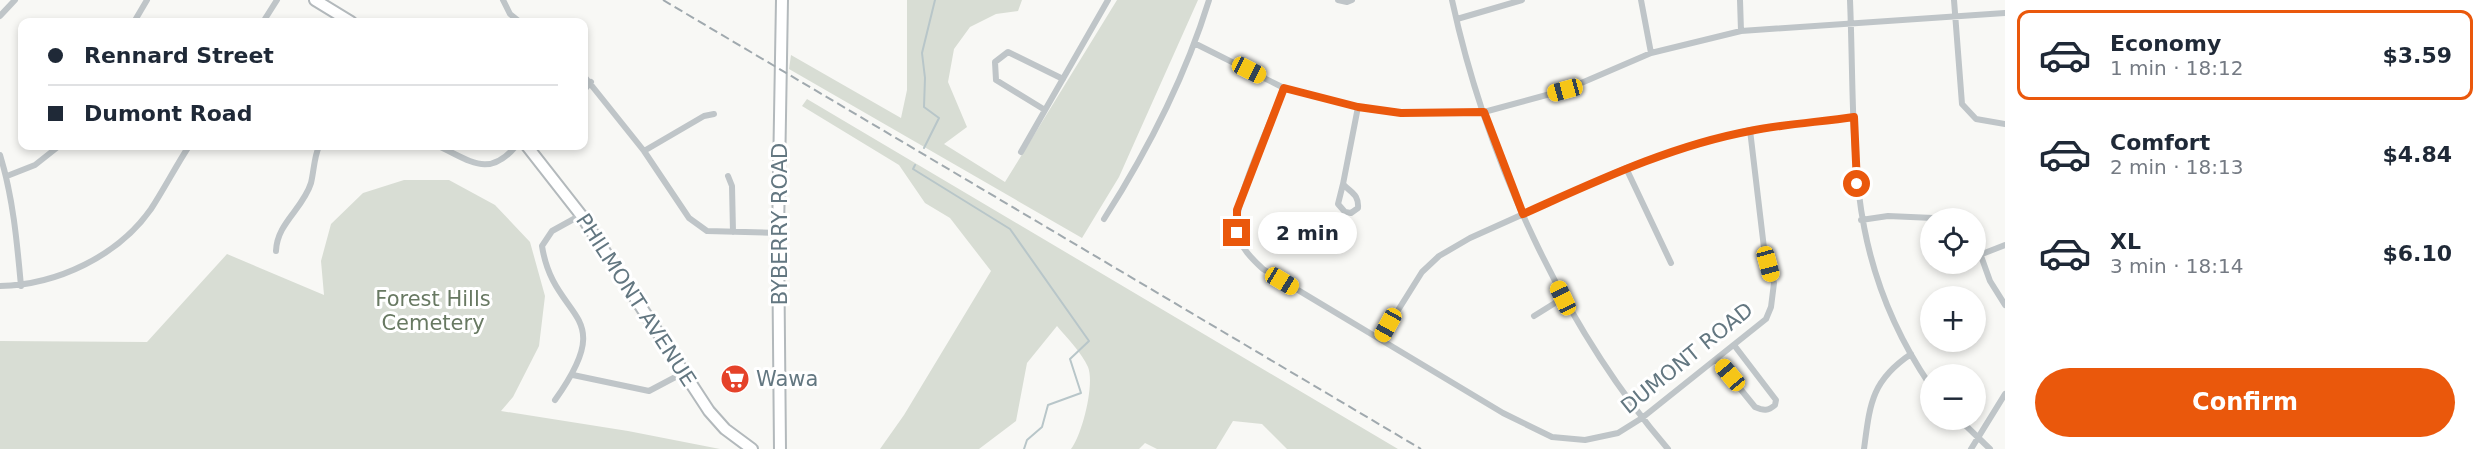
<!DOCTYPE html>
<html lang="en">
<head>
<meta charset="utf-8">
<style>
  :root { --surface:#fff; --page:#f2f2f3; --text:#1f2937; --muted:#747a83; --line:#e0e1e3; --accent:#ea580c }
  body { margin:0; font-family:"DejaVu Sans",sans-serif; background:var(--page); color:var(--text); height:100vh; display:flex; flex-direction:column; font-size:22px; white-space:nowrap }
  * { box-sizing:border-box; margin:0 }
  p { font-size:20px; color:var(--muted) }
  .icon { flex:none; width:33px; height:33px; fill:none; stroke:currentColor; stroke-width:2; stroke-linecap:round; stroke-linejoin:round }
  .map { position:relative; flex:1; overflow:hidden }
  .side { display:flex; flex-direction:column; background:var(--surface); width:480px }
  .side>* { flex:none }
  .guide { position:absolute; left:18px; top:18px; width:570px; height:132px; border-radius:12px; box-shadow:0 3px 9px #0003; display:grid; align-content:center; height:132px; padding:0 30px; background:var(--surface) }
  .controls { position:absolute; left:1920px; top:208px; display:grid; gap:12px }
  .controls a { display:grid; place-items:center; width:66px; height:66px; border-radius:50%; background:var(--surface); box-shadow:0 3px 9px #0003; font-size:30px }
  .end { position:absolute; width:27px; height:27px; margin:-14px; border:8px solid #ea580c; background:#fff; box-shadow:0 0 0 3px #fff }
  .from { border-radius:50% }
  .bubble { position:absolute; height:42px; border-radius:21px; background:var(--surface); box-shadow:0 3px 9px #0003; font-size:20px; font-weight:700; line-height:42px; text-align:center }
  .car { position:absolute; width:18px; height:36px; margin:-18px -9px; border-radius:8px; box-shadow:0 0 4px 2px #0007; background:linear-gradient(#f5c518 24%,#345 0 40%,#f5c518 0 76%,#345 0 86%,#f5c518 0) }
  .guide b { display:flex; align-items:center; gap:21px; height:57px; font-size:22px }
  .guide b+b { border-top:2px solid var(--line) }
  .guide i { width:15px; height:15px; background:var(--text) }
  ul { padding:10px 0 0; list-style:none }
  li { display:flex; align-items:center; gap:18px; height:90px; margin:0 12px 9px; padding:0 18px; border:3px solid transparent; border-radius:12px }
  li div { flex:1 }
  li b { display:block; font-size:22px }
  li em { font-style:normal; font-weight:700 }
  li.current { border-color:var(--accent) }
  li>.icon { width:54px; height:54px; stroke-width:1.5 }
  .action { display:flex; gap:12px; margin-top:auto; padding:12px 30px }
  .action a { flex:1; height:69px; border-radius:36px; background:var(--accent); color:#fff; font-size:24px; font-weight:700; line-height:69px; text-align:center }
  main { display:flex; flex:1; min-height:0 }
  .map>svg:first-child { display:block }
</style>
</head>
<body>
<main>
<div class="map">
<svg width="2005" height="449" viewBox="0 0 2005 449">
  <rect width="100%" height="100%" fill="#f8f8f5"/>
  <path fill="#d8ddd4" d="M 907,0 L 1022,0 L 1018,11 L 996,14 L 970,27 L 954,49 L 948,82 L 967,127 L 944,144 L 1005,182 L 1117,0 L 1198,0 L 1119,177 L 1082,238 L 789,69 L 791,55 L 901,118 L 907,90 Z
    M 807,99 L 1398,449 L 1287,449 L 1262,424 L 1233,421 L 1216,449 L 1157,449 L 1145,443 L 1139,449 L 1071,449 C 1082,435 1095,384 1088,367 C 1082,353 1067,338 1057,326 L 1027,363 L 1016,421 L 979,449 L 880,449 L 904,415 L 991,271 L 950,218 L 925,203 L 899,165 L 802,106 Z
    M 404,180 L 449,180 L 495,205 L 530,242 L 545,296 L 539,346 L 513,397 L 501,411 L 628,431 L 720,449 L 0,449 L 0,341 L 147,342 L 227,254 L 324,295 L 321,261 L 331,224 L 363,193 Z"/>
  <g fill="none" stroke-linecap="round" stroke-linejoin="round">
    <path stroke="#b8c6c9" stroke-width="2" d="M 924,148 L 939,118 L 924,107 L 925,78 L 922,53 L 935,0
      M 915,165 L 913,169 L 1010,229 L 1089,341 L 1070,359 L 1081,393 L 1048,405 L 1042,427 L 1027,440 L 1024,449"/>
    <g stroke="#b3b9bc" stroke-width="14">
      <path id="primary" d="M 315,0 L 351,22
        M 527,146 L 581,215 L 709,411 L 725,429 L 752,449
        M 780,449 L 778,233 L 782,0"/>
    </g>
    <path stroke="#bfc5c8" stroke-width="6" d="M 503,0 L 510,14 L 520,22
      M 1338,0 L 1347,2 L 1352,0
      M 1452,0 C 1486,157 1563,327 1668,449
      M 1641,0 L 1651,53
      M 1740,0 L 1741,31
      M 1850,0 C 1856,147 1843,257 1930,385
      M 1954,0 L 1962,104 L 1976,119 L 2005,124
      M 0,16 L 15,0
      M 1457,19 L 1522,0
      M 134,22 L 147,0
      M 263,22 L 277,0
      M 1196,44 L 1284,88 L 1358,107 L 1401,113 L 1484,112 L 1565,90 L 1651,53 L 1741,31 L 2005,13
      M 584,76 L 644,151 L 689,218 L 707,231 L 778,233
      M 1284,88 C 1272,120 1232,202 1237,232 C 1240,247 1252,259 1263,269 L 1503,413 L 1552,437 L 1585,440 L 1618,433 L 1642,418 L 1766,319 L 1771,307 L 1774,283 L 1764,248 L 1750,130
      M 584,90 L 591,82
      M 1045,110 L 996,80 L 995,62 L 1008,52 L 1063,79
      M 438,146 C 470,160 488,179 516,146
      M 644,151 L 704,116 L 714,114
      M 1021,152 L 1108,0
      M 0,155 C 13,197 17,242 21,286
      M 1626,168 L 1671,263
      M 7,176 L 35,165 L 59,146
      M 728,176 L 732,186 L 733,232
      M 1343,184 L 1338,204 L 1345,212 L 1351,213 L 1358,208 C 1359,194 1351,193 1343,184 L 1358,107
      M 1104,219 C 1148,150 1185,78 1209,0
      M 1861,220 L 1888,216 L 1956,219
      M 1976,242 L 1990,281 L 2005,305
      M 276,251 C 277,223 303,209 311,183 C 314,170 314,158 319,146
      M 1982,254 L 2005,245
      M 0,286 C 57,285 118,256 151,209 C 164,189 176,166 189,146
      M 1534,316 L 1563,298
      M 1380,339 L 1422,272 L 1439,256 L 1470,238 L 1626,168 L 1692,145 L 1750,130 L 1854,117
      M 1716,359 L 1755,407 C 1764,411 1768,411 1775,405 L 1776,400 L 1734,345
      M 573,375 L 649,391 L 683,373
      M 555,400 C 620,309 554,323 542,246 L 552,231 L 581,215
      M 1960,420 L 1990,449
      M 1864,449 C 1870,404 1871,381 1911,354
      M 1971,449 L 2005,394"/>
    <use href="#primary" stroke="#fff" stroke-width="10"/>
    <path stroke="#a0a9ae" stroke-width="2" stroke-dasharray="9 4.5" stroke-linecap="butt" d="M 663,0 L 1421,449"/>
  </g>
  <g fill="none" stroke-linecap="round" stroke-linejoin="round">
    <path stroke="#ea580c" stroke-width="8" d="M 1237,233 L 1237,210 L 1284,88 L 1358,107 L 1401,113 L 1484,112 L 1523,214 C 1597,181 1670,146 1750,131 C 1784,124 1820,122 1854,117 L 1857,184"/>
  </g>
  <defs>
    <g id="supermarket-disc" transform="scale(1.5)"><circle r="9.5" fill="#e54229" stroke="#fff"/><path d="M-6-5.5h2.5l.6 2H6L4.5 2H-2.5L-4.4-4H-6ZM-1.5 3.2a1.3 1.3 0 1 0 .1 0ZM3 3.2a1.3 1.3 0 1 0 .1 0Z" fill="#fff"/></g>
  </defs>
  <g fill-rule="evenodd">
    <use href="#supermarket-disc" x="735" y="379"/>
  </g>
  <g text-anchor="middle" dominant-baseline="central" stroke-width="6" stroke-linejoin="round" paint-order="stroke">
    <g font-size="21" fill="#637781" stroke="#fff">
      <text transform="translate(780 224) rotate(-90)">BYBERRY ROAD</text>
      <text transform="translate(636 300) rotate(57)">PHILMONT AVENUE</text>
      <text transform="translate(1687 358) rotate(-39)">DUMONT ROAD</text>
    </g>
    <g font-size="21" fill="#687962" stroke="#fff">
      <text x="433" y="299">Forest Hills<tspan x="433" dy="24">Cemetery</tspan></text>
    </g>
    <g font-size="21" fill="#637781" stroke="#fff" text-anchor="start">
      <text x="756" y="379">Wawa</text>
    </g>
  </g>
</svg>
<div class="controls">
<a><svg class="icon" aria-label="locate" viewBox="0 0 24 24"><circle cx="12" cy="12" r="6"/><path d="M12 2v4M12 18v4M2 12h4M18 12h4"/></svg></a>
<a>+</a>
<a>−</a>
</div>
<i class="end from" style="left:1857px;top:184px"></i>
<i class="end" style="left:1237px;top:233px"></i>
<div class="bubble" style="left:1258px;top:212px;width:99px">2 min</div>
<i class="car" style="left:1249px;top:70px;rotate:117deg"></i>
<i class="car" style="left:1565px;top:90px;rotate:255deg"></i>
<i class="car" style="left:1768px;top:264px;rotate:165deg"></i>
<i class="car" style="left:1282px;top:281px;rotate:121deg"></i>
<i class="car" style="left:1563px;top:298px;rotate:335deg"></i>
<i class="car" style="left:1388px;top:325px;rotate:209deg"></i>
<i class="car" style="left:1730px;top:375px;rotate:320deg"></i>
<div class="guide">
<b><i class="from"></i>Rennard Street</b>
<b><i></i>Dumont Road</b>
</div>
</div>
<section class="side">
<ul>
<li class="current"><svg class="icon" aria-label="car" viewBox="0 0 24 24"><path d="M5 17H2v-5l4-1 3-4h7l3 4 3 1v5h-3M9 17h6M6 11h13"/><circle cx="7" cy="17" r="2"/><circle cx="17" cy="17" r="2"/></svg><div><b>Economy</b><p>1 min · 18:12</p></div><em>$3.59</em></li>
<li><svg class="icon" aria-label="car" viewBox="0 0 24 24"><path d="M5 17H2v-5l4-1 3-4h7l3 4 3 1v5h-3M9 17h6M6 11h13"/><circle cx="7" cy="17" r="2"/><circle cx="17" cy="17" r="2"/></svg><div><b>Comfort</b><p>2 min · 18:13</p></div><em>$4.84</em></li>
<li><svg class="icon" aria-label="car" viewBox="0 0 24 24"><path d="M5 17H2v-5l4-1 3-4h7l3 4 3 1v5h-3M9 17h6M6 11h13"/><circle cx="7" cy="17" r="2"/><circle cx="17" cy="17" r="2"/></svg><div><b>XL</b><p>3 min · 18:14</p></div><em>$6.10</em></li>
</ul>
<div class="action"><a>Confirm</a></div>
</section>
</main>
</body>
</html>
